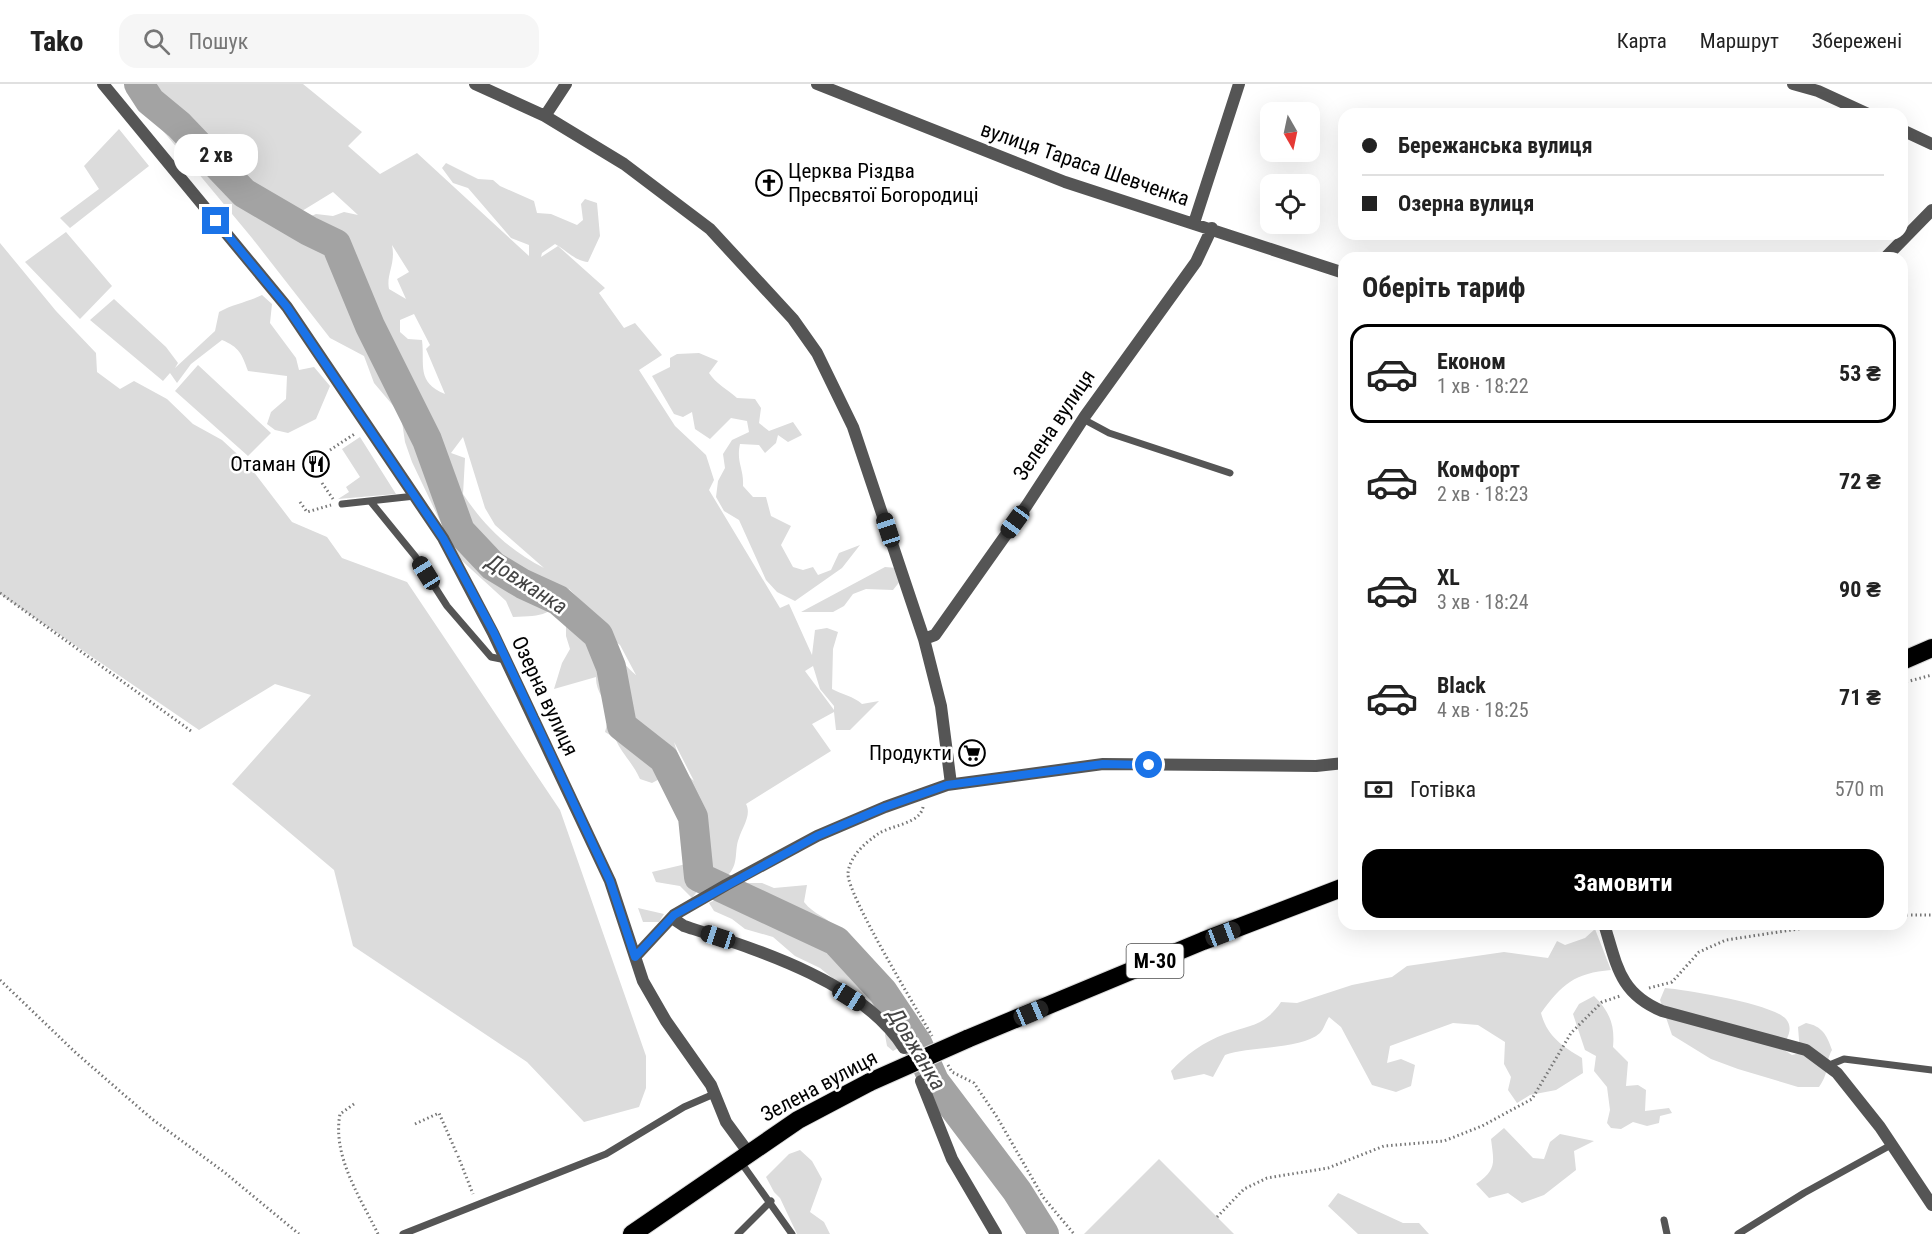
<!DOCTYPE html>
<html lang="uk">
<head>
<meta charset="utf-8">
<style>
  :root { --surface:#fff; --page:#f6f6f6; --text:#222; --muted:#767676; --line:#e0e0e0; --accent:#000 }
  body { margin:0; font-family:"Roboto Condensed",sans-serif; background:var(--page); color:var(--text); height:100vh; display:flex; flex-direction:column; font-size:22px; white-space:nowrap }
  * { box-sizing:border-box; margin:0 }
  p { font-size:20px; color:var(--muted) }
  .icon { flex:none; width:33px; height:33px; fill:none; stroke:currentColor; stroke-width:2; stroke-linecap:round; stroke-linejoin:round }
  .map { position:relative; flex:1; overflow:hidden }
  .details { position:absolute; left:1338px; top:168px; width:570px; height:678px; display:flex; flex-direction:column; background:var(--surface); border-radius:18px; box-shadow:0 6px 24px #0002 }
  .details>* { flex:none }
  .guide { position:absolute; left:1338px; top:24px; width:570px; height:132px; border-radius:18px; box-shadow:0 6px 24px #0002; display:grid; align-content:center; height:132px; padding:0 24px; background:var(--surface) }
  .needle { width:39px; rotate:171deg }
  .tools { position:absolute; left:1260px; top:18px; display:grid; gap:12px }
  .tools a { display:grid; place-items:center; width:60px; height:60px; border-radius:12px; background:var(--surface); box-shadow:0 6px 24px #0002; font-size:30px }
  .end { position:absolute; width:27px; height:27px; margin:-14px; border:8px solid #1a73e8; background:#fff; box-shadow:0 0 0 3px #fff }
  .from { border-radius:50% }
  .bubble { position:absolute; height:42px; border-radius:18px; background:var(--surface); box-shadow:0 6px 24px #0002; font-size:20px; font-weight:700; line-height:42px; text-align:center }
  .car { position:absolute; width:18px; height:36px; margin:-18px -9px; border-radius:8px; box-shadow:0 0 4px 2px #0007; background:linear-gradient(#222 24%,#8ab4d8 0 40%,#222 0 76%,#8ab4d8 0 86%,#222 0) }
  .guide b { display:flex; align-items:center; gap:21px; height:57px; font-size:22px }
  .guide b+b { border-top:2px solid var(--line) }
  .guide i { width:15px; height:15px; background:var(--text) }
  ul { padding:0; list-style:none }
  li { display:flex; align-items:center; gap:18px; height:99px; margin:0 12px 9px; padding:0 12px; border:3px solid transparent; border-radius:18px }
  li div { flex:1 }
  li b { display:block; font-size:22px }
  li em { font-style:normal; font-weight:700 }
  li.on { border-color:var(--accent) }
  li>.icon { width:54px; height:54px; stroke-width:1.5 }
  h2 { padding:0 24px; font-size:27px; line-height:72px }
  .pay { display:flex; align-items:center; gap:15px; height:66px; padding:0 24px; font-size:22px }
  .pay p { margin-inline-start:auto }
  .cta { display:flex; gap:12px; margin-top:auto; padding:12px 24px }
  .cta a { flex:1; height:69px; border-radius:18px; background:var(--accent); color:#fff; font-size:24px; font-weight:700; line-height:69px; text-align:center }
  header { display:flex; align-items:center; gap:36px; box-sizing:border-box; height:84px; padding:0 30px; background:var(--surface); border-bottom:2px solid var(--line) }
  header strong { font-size:28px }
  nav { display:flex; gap:33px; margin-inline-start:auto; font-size:21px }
  .search { width:420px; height:54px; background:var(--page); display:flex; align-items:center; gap:15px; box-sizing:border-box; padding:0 21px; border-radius:18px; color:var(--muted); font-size:22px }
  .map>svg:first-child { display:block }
</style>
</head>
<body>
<header>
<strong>Tako</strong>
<div class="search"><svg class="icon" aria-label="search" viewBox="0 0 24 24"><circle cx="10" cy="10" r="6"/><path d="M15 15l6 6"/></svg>Пошук</div>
<nav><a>Карта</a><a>Маршрут</a><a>Збережені</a></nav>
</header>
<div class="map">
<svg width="1932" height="1150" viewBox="0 0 1932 1150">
  <rect width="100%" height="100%" fill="#fff"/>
  <path fill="#dcdcdc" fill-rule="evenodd" d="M 124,0 L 303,0 L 362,48 L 348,62 L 380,90 L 417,69 L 529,172 L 529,161 L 511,154 L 468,104 L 453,99 L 442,84 L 446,79 L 478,95 L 493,96 L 500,102 L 534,117 L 537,129 L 551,130 L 577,141 L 583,136 L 581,120 L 585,115 L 597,119 L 600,152 L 588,178 C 575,177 566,166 555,160 L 542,169 L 541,173 L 558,162 L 605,204 L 599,209 L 624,244 L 635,239 L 662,271 L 639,286 L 675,342 L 706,371 L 714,396 L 709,406 L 780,524 L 789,520 L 812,571 L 815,546 L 827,544 L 838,548 L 833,565 L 832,605 C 843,611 853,612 862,620 L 879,617 L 850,646 L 836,646 L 834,628 L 812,640 L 831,667 L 746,720 C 752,731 742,744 739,754 C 734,766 739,779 729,790 C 722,797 713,798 703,800 L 692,814 L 680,802 L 656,798 L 652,788 L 686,780 L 687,765 L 699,746 L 685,732 L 667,691 L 652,699 L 640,695 C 633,679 621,669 615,654 L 605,648 C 615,614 596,617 596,593 L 554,605 L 562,579 L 570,565 L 566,552 L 566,537 L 586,528 L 595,531 L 569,505 C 551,532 544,532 513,533 L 506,517 L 460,475 L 451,460 L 412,378 L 405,358 L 401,331 L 374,299 L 364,272 L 330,254 L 252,154 ZM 333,108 L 358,131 L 344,128 L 333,132 L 316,130 L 309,133 L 302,127 ZM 392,161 L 409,188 L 397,195 L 406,215 L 389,205 C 386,190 396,180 392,161 ZM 414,230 L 430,261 L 426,265 L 445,310 C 416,298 425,281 422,256 L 408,255 L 400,248 L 400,236 ZM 463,353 L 485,424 L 495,441 L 544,484 C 509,466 485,443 463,410 L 465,374 L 451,369 ZM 616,558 L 620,561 L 636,591 C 626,582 614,571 616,558 ZM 813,582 L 820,605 L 834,622 L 834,626 L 805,587 ZM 674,658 L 694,697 L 683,687 Z
    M 119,45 L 149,82 L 70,144 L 60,134 L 99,105 L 84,82 Z
    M 66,148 L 112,202 L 80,235 L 25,178 Z
    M 0,159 L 56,227 L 96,269 L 97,288 L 120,305 L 134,297 L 167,315 L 193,340 L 222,356 L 247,379 L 292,438 L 327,453 L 342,474 L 407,498 L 560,726 L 646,972 L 646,1004 L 639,1023 L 584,1038 L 527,978 L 353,862 L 334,786 L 232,700 L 311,611 L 275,600 L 199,646 L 0,510 Z
    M 262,211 L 272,220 L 270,239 L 296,274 L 299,286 L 314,283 L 330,302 L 316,335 L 288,349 L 275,346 L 267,340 L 271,328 L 286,315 L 287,292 L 248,287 C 242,270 239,263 222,256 L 191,280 L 177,299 L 170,289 L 163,297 L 90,236 L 114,215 L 166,263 L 178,279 L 175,284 L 215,247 L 219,228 C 233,220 248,218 262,211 Z
    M 699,269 L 718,277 L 709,289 C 716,300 727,305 737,314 L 755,315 L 761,324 L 759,339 L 769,347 L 793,338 L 802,351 L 788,358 L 778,351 L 776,359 L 765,369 L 759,361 L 740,360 C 736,379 744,384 743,402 L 753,413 L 766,413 L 771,432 L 791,442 L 781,461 L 793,483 L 803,486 L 813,483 L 818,491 L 831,486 L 839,469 L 860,461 L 842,484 L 795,517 L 777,508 L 766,496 L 739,436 L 724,427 L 716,413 L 718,397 L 725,384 L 723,370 L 732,356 L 749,348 L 747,337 L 731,334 L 710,355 L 695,345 L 692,328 L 683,333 L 674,330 L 652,292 L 670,283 L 670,274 L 677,270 Z
    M 198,281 L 271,349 L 248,372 L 175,307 Z
    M 360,353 L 396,410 L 338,415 L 349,408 L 346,403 L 360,393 L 342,365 Z
    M 885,483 L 897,484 L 901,496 L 893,506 L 866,505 L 853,510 L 844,522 L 833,528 L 801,528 Z
    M 748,799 L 762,799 L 774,804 L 807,801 L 804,818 C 814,831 828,833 838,846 L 835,862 L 841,870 L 860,873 L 880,898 C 901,901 909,922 916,941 L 909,958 L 893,967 L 887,962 L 885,951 L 888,938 L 866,914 L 853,905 L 841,901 L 820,884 L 795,872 L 773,853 L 745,845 L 732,835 L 714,827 L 709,819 Z
    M 638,824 L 664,830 L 659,838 L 643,838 Z
    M 1595,845 L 1611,886 C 1575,889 1562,900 1541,929 C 1547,952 1562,962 1582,974 L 1583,989 L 1556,1006 L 1530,1011 L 1517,1019 L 1508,1006 L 1511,993 L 1504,980 L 1505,958 L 1478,941 L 1453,939 L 1390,962 L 1387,979 L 1401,975 L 1415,981 L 1411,1002 L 1396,1008 L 1372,1001 L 1341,943 L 1329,933 C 1326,937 1324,945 1320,949 C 1301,966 1248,962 1225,971 L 1213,993 L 1204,990 L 1174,996 L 1171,987 C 1184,972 1205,957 1225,950 C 1250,941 1265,942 1281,918 L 1297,919 L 1352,901 L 1392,893 L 1407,882 L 1504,868 L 1548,874 L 1557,857 L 1565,861 L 1585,854 Z
    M 1665,904 C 1687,906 1773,920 1786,935 C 1794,945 1787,955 1781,964 L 1792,971 L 1800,969 L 1798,943 L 1806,939 C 1822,942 1827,951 1832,966 C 1824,980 1831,986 1819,1003 L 1798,1003 L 1738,985 L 1711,975 L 1672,951 L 1660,916 Z
    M 1594,912 C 1610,928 1615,941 1613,963 L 1628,978 L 1626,1002 L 1638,1001 L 1646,1006 L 1645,1027 L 1669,1024 L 1672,1029 L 1660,1032 L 1659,1039 L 1647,1042 L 1633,1038 L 1621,1045 L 1611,1044 L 1607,1039 L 1610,1026 L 1607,1003 L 1594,987 L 1596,972 L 1585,966 L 1573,930 L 1579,920 Z
    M 1504,1044 L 1533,1074 L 1544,1075 L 1550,1058 L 1560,1050 L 1594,1057 L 1574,1067 L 1576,1086 L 1544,1111 L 1522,1119 L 1508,1109 L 1489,1114 L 1476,1100 C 1497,1085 1494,1079 1491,1055 Z
    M 800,1066 L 812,1077 L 822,1095 L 810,1128 L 824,1138 L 830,1150 L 797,1150 L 780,1114 L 774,1108 L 766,1093 L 789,1070 Z
    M 1159,1075 L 1234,1150 L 1084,1150 Z
    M 1338,1109 L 1403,1139 L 1419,1139 L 1429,1150 L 1358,1150 L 1328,1122 Z"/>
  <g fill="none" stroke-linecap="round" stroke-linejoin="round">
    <path stroke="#a3a3a3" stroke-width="30" d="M 139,0 L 150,17 L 179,41 L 244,109 L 309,147 L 336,160 L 370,242 L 427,356 L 460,447 L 493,482 L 523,500 L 558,516 L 598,551 L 611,583 L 622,642 L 664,675 L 693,733 L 699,793 L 836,857 L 883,908 L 917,959 L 934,997 L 1017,1107 L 1044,1150"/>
    <g stroke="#dbdbdb" stroke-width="20">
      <path id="highway" d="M 1902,577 L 1932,564
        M 967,955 L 1203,857 L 1344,803
        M 632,1150 L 798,1036 L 870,998"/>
    </g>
    <path stroke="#777" stroke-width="3" stroke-dasharray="1.5 3" stroke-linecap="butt" d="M 330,366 L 356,349
      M 322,399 L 333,415
      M 300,418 L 307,428 L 331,421
      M 0,509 L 191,647
      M 1902,599 L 1932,591
      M 923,723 C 920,740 891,741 878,750 C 865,759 850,772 848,789 C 846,809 918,927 932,952
      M 1902,831 L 1932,831
      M 0,896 L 76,969 L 152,1035 L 224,1088 L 299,1150
      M 1649,904 L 1672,898 L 1699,868 L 1726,856 L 1831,840
      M 948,981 L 952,988 L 974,999 L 997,1033 L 1043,1113 L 1074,1150
      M 354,1020 L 340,1030 C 332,1072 360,1113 378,1150
      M 415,1040 L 439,1029 L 457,1070
      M 458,1072 L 473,1110
      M 1217,1133 L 1244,1105 L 1267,1094 L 1328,1084 L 1384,1062 L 1444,1057 L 1482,1042 L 1532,1015 L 1571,949 L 1602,918 L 1620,912"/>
    <path stroke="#555" stroke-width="7" d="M 1083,335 L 1109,349 L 1230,389
      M 371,418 L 415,472 L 447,522 L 491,573 L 506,576
      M 342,420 L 415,412
      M 1827,982 L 1844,975 L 1932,986
      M 740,1077 L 792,1150
      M 1664,1136 L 1667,1150
      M 403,1150 L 606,1070 L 684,1023 L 714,1010
      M 738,1150 L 771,1117
      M 1738,1150 L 1804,1109 L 1891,1061"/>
    <path stroke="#555" stroke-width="12" d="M 103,0 L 287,223 L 443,454 L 493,549 L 610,797 L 643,897 L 666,937 L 711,1001 L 726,1038 L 748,1068
      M 475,0 L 545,32 L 624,80 L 710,145 L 793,235 L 817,269 L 853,343 L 924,555 L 941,622 L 951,700
      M 817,0 L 1065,98 L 1344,189
      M 1793,0 L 1818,7 L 1868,30
      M 545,32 L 566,0
      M 1902,46 L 1932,60
      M 1194,139 L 1239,0
      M 1885,174 L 1932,126
      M 924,555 L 935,551 L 1027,421 L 1085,332 L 1196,178 L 1212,144
      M 672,834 L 684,842 C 755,865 862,897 904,964
      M 1604,840 C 1617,881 1619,909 1662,927 L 1806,966 L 1837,989 L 1880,1043 L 1932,1121
      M 635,873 L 674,831 L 726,801 L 817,752 L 885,723 L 947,701 L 1103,680 L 1316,682 L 1344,679
      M 921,997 L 952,1075 L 996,1150"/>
    <use href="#highway" stroke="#000" stroke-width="18"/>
    <g stroke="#dbdbdb" stroke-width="20" stroke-linecap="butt">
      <path id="highway-bridge" d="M 870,998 L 967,955"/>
    </g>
    <use href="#highway-bridge" stroke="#000" stroke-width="18"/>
  </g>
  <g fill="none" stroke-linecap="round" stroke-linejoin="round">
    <path stroke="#1a73e8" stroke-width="8" d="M 216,137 L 287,223 L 443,454 L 494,549 L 610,797 L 635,873 L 674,831 L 817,752 L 885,723 L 947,701 L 1103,680 L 1149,681"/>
  </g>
  <defs>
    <g id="church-ring" transform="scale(1.35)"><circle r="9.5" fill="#fff" stroke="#000" stroke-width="1.5"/><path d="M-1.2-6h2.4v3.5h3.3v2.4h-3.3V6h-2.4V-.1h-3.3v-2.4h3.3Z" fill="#000"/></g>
    <g id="restaurant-ring" transform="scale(1.35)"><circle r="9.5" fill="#fff" stroke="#000" stroke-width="1.5"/><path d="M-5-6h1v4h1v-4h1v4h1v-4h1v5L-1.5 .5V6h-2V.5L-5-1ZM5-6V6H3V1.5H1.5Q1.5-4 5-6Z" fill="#000"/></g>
    <g id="supermarket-ring" transform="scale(1.35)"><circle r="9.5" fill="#fff" stroke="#000" stroke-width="1.5"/><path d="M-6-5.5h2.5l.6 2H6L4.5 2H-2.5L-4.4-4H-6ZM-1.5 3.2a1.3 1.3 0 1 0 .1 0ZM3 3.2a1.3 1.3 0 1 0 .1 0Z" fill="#000"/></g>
  </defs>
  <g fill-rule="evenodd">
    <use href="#church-ring" x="769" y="99"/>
    <use href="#restaurant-ring" x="316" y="380"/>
    <use href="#supermarket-ring" x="972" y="669"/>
  </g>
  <g text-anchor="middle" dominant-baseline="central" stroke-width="5" stroke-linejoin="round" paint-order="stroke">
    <rect fill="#fff" stroke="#4c4c4c" stroke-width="1.5" x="1126.5" y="860" width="57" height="34" rx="4.5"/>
    <g font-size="20" font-weight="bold" fill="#000">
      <text x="1155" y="877">М-30</text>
    </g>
    <g font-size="21" fill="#000" stroke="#fff">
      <text transform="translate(1085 80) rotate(19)">вулиця Тараса Шевченка</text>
      <text transform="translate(1054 341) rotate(-56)">Зелена вулиця</text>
      <text transform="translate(545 612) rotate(65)">Озерна вулиця</text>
      <text transform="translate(819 1002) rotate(-28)">Зелена вулиця</text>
    </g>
    <g font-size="21" fill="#000" stroke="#fff" text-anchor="end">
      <text x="788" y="87" text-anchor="start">Церква Різдва<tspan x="788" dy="24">Пресвятої Богородиці</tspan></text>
      <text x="296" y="380">Отаман</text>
      <text x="952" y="669">Продукти</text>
    </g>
    <g font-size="22" font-style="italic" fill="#444" stroke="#fff">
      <text transform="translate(527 500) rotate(33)">Довжанка</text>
      <text transform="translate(917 965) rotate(59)">Довжанка</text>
    </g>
  </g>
</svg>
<div class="tools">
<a><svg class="needle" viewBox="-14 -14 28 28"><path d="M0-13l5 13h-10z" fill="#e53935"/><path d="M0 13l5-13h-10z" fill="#767676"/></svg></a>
<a><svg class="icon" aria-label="locate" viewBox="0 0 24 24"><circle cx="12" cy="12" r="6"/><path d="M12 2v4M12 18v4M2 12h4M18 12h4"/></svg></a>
</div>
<i class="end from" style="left:1149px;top:681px"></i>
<i class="end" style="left:216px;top:137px"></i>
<div class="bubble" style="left:174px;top:50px;width:84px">2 хв</div>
<i class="car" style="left:1015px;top:438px;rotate:216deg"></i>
<i class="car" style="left:888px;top:446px;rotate:342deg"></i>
<i class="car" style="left:426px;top:489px;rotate:328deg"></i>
<i class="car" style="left:1223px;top:850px;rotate:69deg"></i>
<i class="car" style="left:718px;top:853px;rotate:288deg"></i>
<i class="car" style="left:849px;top:913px;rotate:122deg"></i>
<i class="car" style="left:1031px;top:929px;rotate:67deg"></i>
<div class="guide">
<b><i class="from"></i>Бережанська вулиця</b>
<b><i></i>Озерна вулиця</b>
</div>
<section class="details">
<h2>Оберіть тариф</h2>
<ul>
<li class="on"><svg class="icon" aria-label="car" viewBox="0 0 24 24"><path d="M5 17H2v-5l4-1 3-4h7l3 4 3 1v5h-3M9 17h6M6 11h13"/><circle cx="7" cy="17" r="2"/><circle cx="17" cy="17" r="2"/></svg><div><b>Економ</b><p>1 хв · 18:22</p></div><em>53 ₴</em></li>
<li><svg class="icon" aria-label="car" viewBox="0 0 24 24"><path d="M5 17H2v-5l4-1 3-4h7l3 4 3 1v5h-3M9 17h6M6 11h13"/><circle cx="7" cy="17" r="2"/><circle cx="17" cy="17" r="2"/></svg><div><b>Комфорт</b><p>2 хв · 18:23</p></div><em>72 ₴</em></li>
<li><svg class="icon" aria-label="car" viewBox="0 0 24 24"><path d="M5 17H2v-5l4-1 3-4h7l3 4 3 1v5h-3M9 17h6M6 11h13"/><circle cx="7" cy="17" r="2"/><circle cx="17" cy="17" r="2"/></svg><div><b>XL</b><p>3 хв · 18:24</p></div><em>90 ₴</em></li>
<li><svg class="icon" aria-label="car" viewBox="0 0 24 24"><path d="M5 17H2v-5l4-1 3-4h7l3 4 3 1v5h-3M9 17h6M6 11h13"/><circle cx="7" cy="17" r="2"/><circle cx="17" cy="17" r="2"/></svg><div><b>Black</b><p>4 хв · 18:25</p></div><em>71 ₴</em></li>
</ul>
<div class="pay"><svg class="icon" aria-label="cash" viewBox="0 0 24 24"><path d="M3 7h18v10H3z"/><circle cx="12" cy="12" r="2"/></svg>Готівка<p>570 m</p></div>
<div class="cta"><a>Замовити</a></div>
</section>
</div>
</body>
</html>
